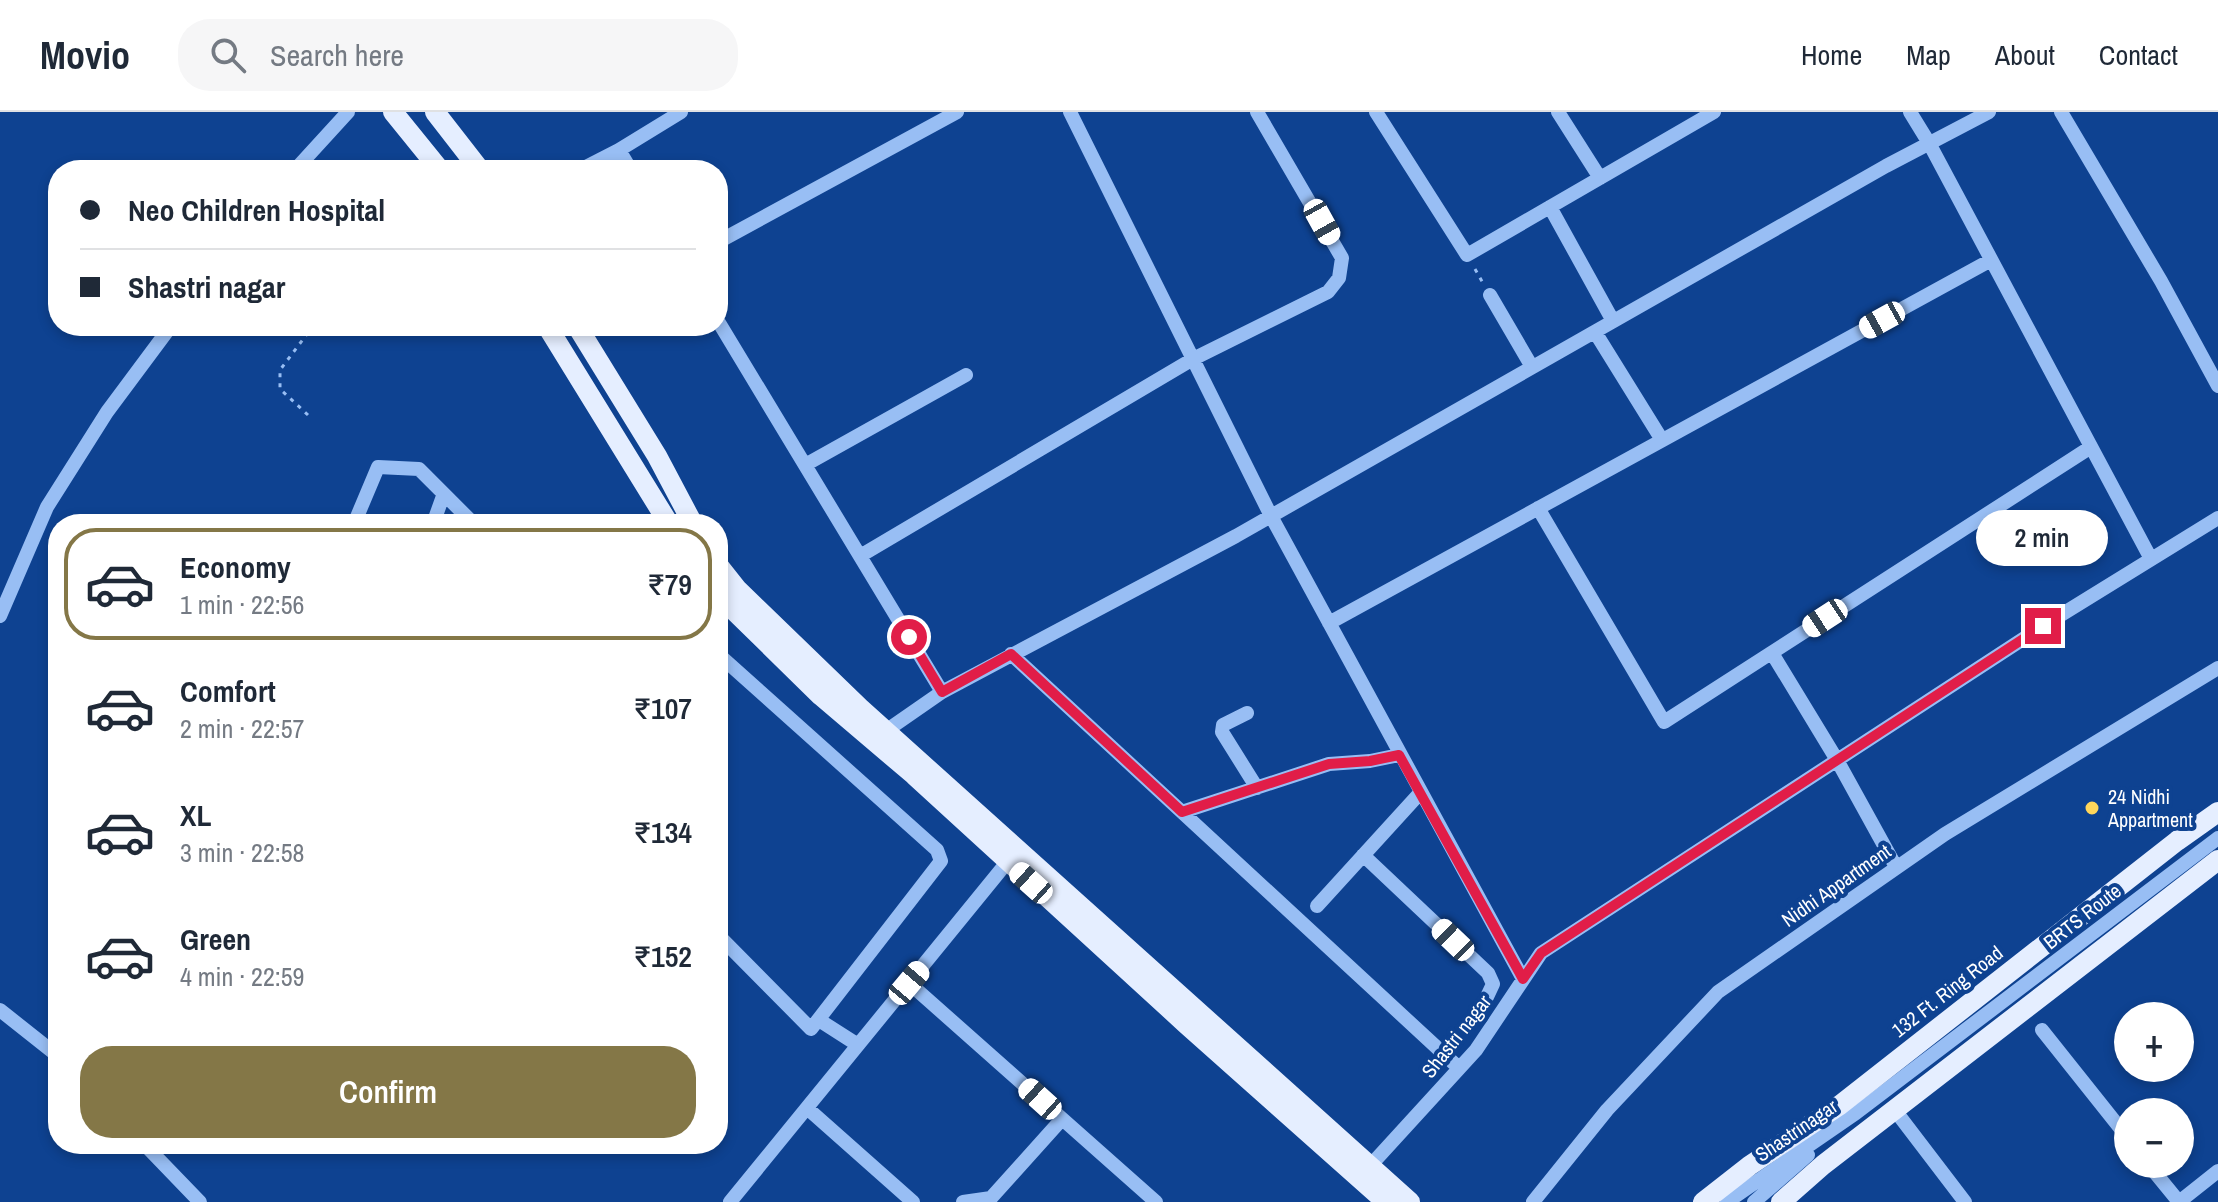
<!DOCTYPE html>
<html lang="en">
<head>
<meta charset="utf-8">
<style>
  :root { --surface:#fff; --page:#f6f6f7; --text:#1f2937; --muted:#747a83; --line:#e0e1e3; --accent:#847747 }
  body { margin:0; font-family:"Archivo Narrow",sans-serif; background:var(--page); color:var(--text); height:100vh; display:flex; flex-direction:column; font-size:30px; white-space:nowrap }
  * { box-sizing:border-box; margin:0 }
  p { font-size:26px; color:var(--muted) }
  .icon { flex:none; width:44px; height:44px; fill:none; stroke:currentColor; stroke-width:2; stroke-linecap:round; stroke-linejoin:round }
  .map { position:relative; flex:1; overflow:hidden }
  .side { position:absolute; left:48px; top:402px; width:680px; height:640px; display:flex; flex-direction:column; background:var(--surface); border-radius:32px; box-shadow:0 4px 12px #0003 }
  .side>* { flex:none }
  .hud { position:absolute; left:48px; top:48px; width:680px; height:176px; border-radius:32px; box-shadow:0 4px 12px #0003; display:grid; align-content:center; height:176px; padding:0 32px; background:var(--surface) }
  .buttons { position:absolute; left:2114px; top:890px; display:grid; gap:16px }
  .buttons a { display:grid; place-items:center; width:80px; height:80px; border-radius:50%; background:var(--surface); box-shadow:0 4px 12px #0003; font-size:40px }
  .end { position:absolute; width:36px; height:36px; margin:-18px; border:10px solid #e11d48; background:#fff; box-shadow:0 0 0 4px #fff }
  .from { border-radius:50% }
  .bubble { position:absolute; height:56px; border-radius:28px; background:var(--surface); box-shadow:0 4px 12px #0003; font-size:26px; font-weight:600; line-height:56px; text-align:center }
  .car { position:absolute; width:24px; height:48px; margin:-24px -12px; border-radius:10px; box-shadow:0 0 6px 2px #0007; background:linear-gradient(#fff 24%,#345 0 40%,#fff 0 76%,#345 0 86%,#fff 0) }
  .hud b { display:flex; align-items:center; gap:28px; height:76px; font-size:30px }
  .hud b+b { border-top:2px solid var(--line) }
  .hud i { width:20px; height:20px; background:var(--text) }
  ul { padding:14px 0 0; list-style:none }
  li { display:flex; align-items:center; gap:24px; height:112px; margin:0 16px 12px; padding:0 16px; border:4px solid transparent; border-radius:32px }
  li div { flex:1 }
  li b { display:block; font-size:30px }
  li em { font-style:normal; font-weight:600 }
  li.active { border-color:var(--accent) }
  li>.icon { width:72px; height:72px; stroke-width:1.5 }
  .button { display:flex; gap:16px; margin-top:auto; padding:16px 32px }
  .button a { flex:1; height:92px; border-radius:32px; background:var(--accent); color:#fff; font-size:32px; font-weight:600; line-height:92px; text-align:center }
  header { display:flex; align-items:center; gap:48px; box-sizing:border-box; height:112px; padding:0 40px; background:var(--surface); border-bottom:2px solid var(--line) }
  header strong { font-size:38px }
  nav { display:flex; gap:44px; margin-inline-start:auto; font-size:28px }
  .search { width:560px; height:72px; background:var(--page); display:flex; align-items:center; gap:20px; box-sizing:border-box; padding:0 28px; border-radius:32px; color:var(--muted); font-size:30px }
  .map>svg:first-child { display:block }
</style>
</head>
<body>
<header>
<strong>Movio</strong>
<div class="search"><svg class="icon" aria-label="search" viewBox="0 0 24 24"><circle cx="10" cy="10" r="6"/><path d="M15 15l6 6"/></svg>Search here</div>
<nav><a>Home</a><a>Map</a><a>About</a><a>Contact</a></nav>
</header>
<div class="map">
<svg width="2218" height="1090" viewBox="0 0 2218 1090">
  <rect width="100%" height="100%" fill="#0e4291"/>
  <g fill="none" stroke-linecap="round" stroke-linejoin="round">
    <path stroke="#98bef4" stroke-width="3" stroke-dasharray="4 6" stroke-linecap="butt" d="M 1475,157 L 1483,171
      M 308,303 L 280,277 L 280,258 L 313,214"/>
    <path stroke="#98bef4" stroke-width="14" d="M 1070,0 L 1271,404 L 1523,867
      M 1376,0 L 1467,143 L 1714,0
      M 1558,0 L 1600,66
      M 1910,0 L 1929,31 L 2151,447
      M 2061,0 L 2161,169 L 2218,274
      M 619,38 L 631,58
      M 295,58 L 348,0
      M 580,58 L 619,38 L 681,0
      M 1550,95 L 1613,209
      M 718,130 L 957,0
      M 1490,183 L 1532,255
      M 718,209 L 942,580
      M 1595,220 L 1662,328
      M 805,353 L 966,263
      M 1538,396 L 1664,610 L 2091,335
      M 354,412 L 378,355 L 419,357 L 474,412
      M 433,412 L 443,384
      M 860,444 L 1193,247 L 1328,180 L 1339,166 L 1342,146 L 1257,0
      M 0,504 L 47,395 L 107,300 L 171,214
      M 1329,511 L 1991,148
      M 1772,541 L 1837,648 L 1896,755
      M 718,542 L 937,738 L 941,749 L 811,917 L 718,823
      M 1011,542 L 1459,956
      M 1247,601 L 1223,613 L 1222,620 L 1257,676
      M 880,623 L 942,580 L 1236,424 L 1886,54 L 1989,0
      M 1182,700 L 1329,652 L 1370,649 L 1399,643
      M 1363,743 L 1488,861 L 1493,872 L 1485,889
      M 1317,794 L 1420,681
      M 909,871 L 1156,1090
      M 0,898 L 58,944
      M 819,908 L 858,933
      M 2042,918 L 2128,1026
      M 807,996 L 913,1090
      M 1894,997 L 1965,1090
      M 144,1032 L 200,1090
      M 2148,1052 L 2179,1090
      M 1370,1054 L 1476,938 L 1541,841 L 2043,514 L 2218,406
      M 730,1090 L 1013,743
      M 963,1090 L 991,1086 L 1062,1007
      M 1533,1090 L 1607,998 L 1718,880 L 1945,722 L 2218,556
      M 1727,1090 L 1856,1001 L 2218,726
      M 1754,1090 L 1808,1043
      M 2179,1090 L 2218,1059"/>
    <path stroke="#e5eeff" stroke-width="20" d="M 393,0 L 440,58
      M 435,0 L 480,58
      M 547,214 L 669,412
      M 577,214 L 657,344 L 693,412
      M 718,453 L 737,477 L 860,596 L 1410,1090
      M 718,483 L 821,584 L 914,663 L 1186,912 L 1386,1090
      M 1703,1090 L 1749,1054 L 1840,993 L 2177,729 L 2218,700
      M 1781,1090 L 1823,1053 L 2218,748"/>
  </g>
  <g fill="none" stroke-linecap="round" stroke-linejoin="round">
    <path stroke="#e11d48" stroke-width="10" d="M 909,525 L 942,580 L 1011,542 L 1182,700 L 1329,652 L 1370,649 L 1399,643 L 1523,867 L 1541,841 L 2043,514"/>
  </g>
  <circle fill="#ffd65b" stroke="#0e4291" stroke-width="3" cx="2092" cy="696" r="8"/>
  <g text-anchor="middle" dominant-baseline="central" stroke-width="8" stroke-linejoin="round" paint-order="stroke">
    <g font-size="20" fill="#fff" stroke="#0e4291" text-anchor="start">
      <text x="2108" y="684">24 Nidhi<tspan x="2108" dy="23">Appartment</tspan></text>
    </g>
    <g font-size="20" fill="#fff" stroke="#0e4291">
      <text transform="translate(1836 773) rotate(-35)">Nidhi Appartment</text>
      <text transform="translate(2082 804) rotate(-38)">BRTS Route</text>
      <text transform="translate(1947 879) rotate(-38)">132 Ft. Ring Road</text>
      <text transform="translate(1456 924) rotate(-52)">Shastri nagar</text>
      <text transform="translate(1796 1018) rotate(-34)">Shastrinagar</text>
    </g>
  </g>
</svg>
<div class="buttons">
<a>+</a>
<a>−</a>
</div>
<i class="end from" style="left:909px;top:525px"></i>
<i class="end" style="left:2043px;top:514px"></i>
<div class="bubble" style="left:1976px;top:398px;width:132px">2 min</div>
<i class="car" style="left:1322px;top:110px;rotate:151deg"></i>
<i class="car" style="left:1882px;top:208px;rotate:241deg"></i>
<i class="car" style="left:1825px;top:506px;rotate:237deg"></i>
<i class="car" style="left:1031px;top:771px;rotate:312deg"></i>
<i class="car" style="left:1453px;top:828px;rotate:314deg"></i>
<i class="car" style="left:909px;top:871px;rotate:40deg"></i>
<i class="car" style="left:1040px;top:987px;rotate:312deg"></i>
<div class="hud">
<b><i class="from"></i>Neo Children Hospital</b>
<b><i></i>Shastri nagar</b>
</div>
<section class="side">
<ul>
<li class="active"><svg class="icon" aria-label="car" viewBox="0 0 24 24"><path d="M5 17H2v-5l4-1 3-4h7l3 4 3 1v5h-3M9 17h6M6 11h13"/><circle cx="7" cy="17" r="2"/><circle cx="17" cy="17" r="2"/></svg><div><b>Economy</b><p>1 min · 22:56</p></div><em>₹79</em></li>
<li><svg class="icon" aria-label="car" viewBox="0 0 24 24"><path d="M5 17H2v-5l4-1 3-4h7l3 4 3 1v5h-3M9 17h6M6 11h13"/><circle cx="7" cy="17" r="2"/><circle cx="17" cy="17" r="2"/></svg><div><b>Comfort</b><p>2 min · 22:57</p></div><em>₹107</em></li>
<li><svg class="icon" aria-label="car" viewBox="0 0 24 24"><path d="M5 17H2v-5l4-1 3-4h7l3 4 3 1v5h-3M9 17h6M6 11h13"/><circle cx="7" cy="17" r="2"/><circle cx="17" cy="17" r="2"/></svg><div><b>XL</b><p>3 min · 22:58</p></div><em>₹134</em></li>
<li><svg class="icon" aria-label="car" viewBox="0 0 24 24"><path d="M5 17H2v-5l4-1 3-4h7l3 4 3 1v5h-3M9 17h6M6 11h13"/><circle cx="7" cy="17" r="2"/><circle cx="17" cy="17" r="2"/></svg><div><b>Green</b><p>4 min · 22:59</p></div><em>₹152</em></li>
</ul>
<div class="button"><a>Confirm</a></div>
</section>
</div>
</body>
</html>
